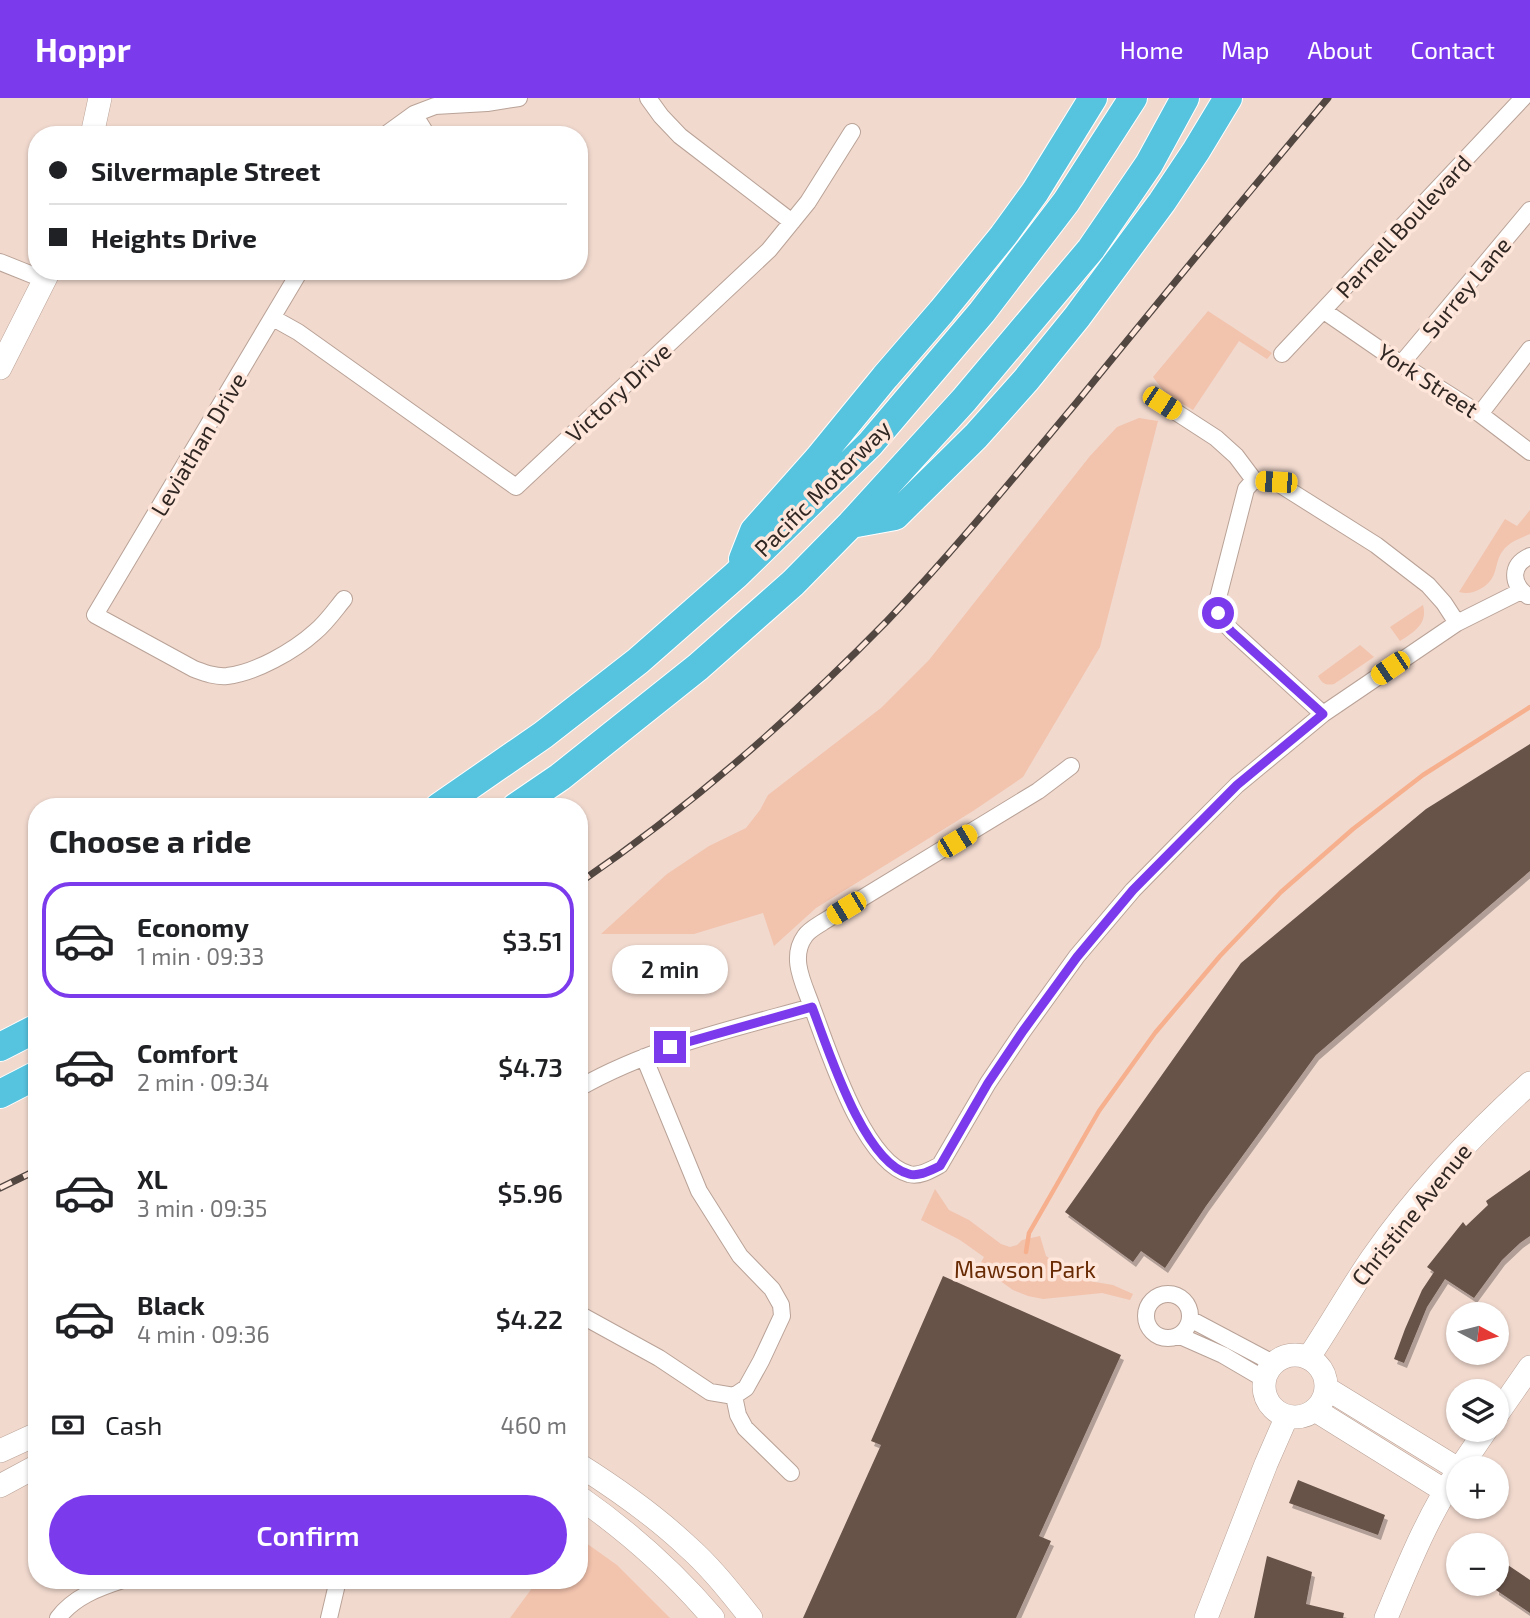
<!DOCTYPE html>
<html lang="en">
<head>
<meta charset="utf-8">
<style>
  :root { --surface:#fff; --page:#f6f6f6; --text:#202124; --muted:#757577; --line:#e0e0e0; --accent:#7c3aed }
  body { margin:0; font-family:"Exo 2",sans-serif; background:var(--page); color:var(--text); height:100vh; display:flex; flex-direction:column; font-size:26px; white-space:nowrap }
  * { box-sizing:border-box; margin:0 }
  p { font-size:23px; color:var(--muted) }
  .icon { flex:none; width:38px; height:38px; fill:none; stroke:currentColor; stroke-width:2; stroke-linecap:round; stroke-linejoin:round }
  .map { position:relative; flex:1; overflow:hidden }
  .drawer { position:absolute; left:28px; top:700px; width:560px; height:791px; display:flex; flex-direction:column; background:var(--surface); border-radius:28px; box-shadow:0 2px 5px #0004 }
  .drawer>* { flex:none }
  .guide { position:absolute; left:28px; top:28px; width:560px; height:154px; border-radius:28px; box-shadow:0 2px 5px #0004; display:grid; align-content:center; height:154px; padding:0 21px; background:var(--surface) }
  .needle { width:46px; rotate:97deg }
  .controls { position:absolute; left:1446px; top:1204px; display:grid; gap:14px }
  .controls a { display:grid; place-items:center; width:63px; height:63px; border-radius:50%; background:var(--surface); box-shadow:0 2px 5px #0004; font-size:35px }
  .end { position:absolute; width:32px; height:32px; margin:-16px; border:9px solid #7c3aed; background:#fff; box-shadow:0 0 0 4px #fff }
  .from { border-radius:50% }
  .bubble { position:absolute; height:49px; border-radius:24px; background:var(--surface); box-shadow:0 2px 5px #0004; font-size:23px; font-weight:600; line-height:49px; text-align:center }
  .car { position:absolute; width:21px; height:42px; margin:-21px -10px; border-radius:9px; box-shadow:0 0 5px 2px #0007; background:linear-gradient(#f5c518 24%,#345 0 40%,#f5c518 0 76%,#345 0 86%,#f5c518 0) }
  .guide b { display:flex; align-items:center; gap:24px; height:66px; font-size:26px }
  .guide b+b { border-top:2px solid var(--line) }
  .guide i { width:18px; height:18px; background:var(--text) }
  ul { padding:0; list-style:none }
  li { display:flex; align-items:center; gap:21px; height:116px; margin:0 14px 10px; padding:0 7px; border:4px solid transparent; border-radius:28px }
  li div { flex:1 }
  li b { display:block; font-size:26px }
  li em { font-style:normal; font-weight:600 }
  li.active { border-color:var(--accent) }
  li>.icon { width:63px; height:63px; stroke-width:1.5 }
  h2 { padding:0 21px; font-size:32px; line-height:84px }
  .pay { display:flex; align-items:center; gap:18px; height:77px; padding:0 21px; font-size:26px }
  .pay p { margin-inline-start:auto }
  .button { display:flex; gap:14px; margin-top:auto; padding:14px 21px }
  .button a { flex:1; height:80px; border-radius:42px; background:var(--accent); color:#fff; font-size:28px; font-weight:600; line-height:80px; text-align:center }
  header { display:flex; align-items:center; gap:42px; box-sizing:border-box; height:98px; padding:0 35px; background:var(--accent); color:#fff }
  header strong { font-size:33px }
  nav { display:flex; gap:38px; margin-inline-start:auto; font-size:24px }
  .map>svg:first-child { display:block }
</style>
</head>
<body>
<header>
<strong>Hoppr</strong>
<nav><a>Home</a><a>Map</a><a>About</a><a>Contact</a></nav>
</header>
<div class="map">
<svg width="1530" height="1520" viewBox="0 0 1530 1520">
  <defs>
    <filter id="shadow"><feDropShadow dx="3" dy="5" stdDeviation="0" flood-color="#0004"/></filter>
  </defs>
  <rect width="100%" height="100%" fill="#f1d9ce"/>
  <path fill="#f2c3ad" d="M 1208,213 L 1272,255 L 1267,261 L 1239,243 L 1193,312 L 1167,297 L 1153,279 Z
    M 1139,320 L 1158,323 L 1100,549 L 1023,679 L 973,713 L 816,810 L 774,848 L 763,815 L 694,836 L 601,836 L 667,776 L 709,748 L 746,730 L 760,712 L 768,697 L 881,610 L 929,562 L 1090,358 L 1117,329 Z
    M 1530,412 L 1530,436 C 1521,440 1512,443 1505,450 C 1492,464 1501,480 1480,491 C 1473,495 1467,496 1459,494 L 1505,421 L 1517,428 Z
    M 1423,507 C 1428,526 1414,534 1400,543 L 1390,529 Z
    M 1360,547 L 1374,559 L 1334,586 C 1325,588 1322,585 1318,578 Z
    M 935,1091 L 949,1112 L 969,1122 L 1001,1146 L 1010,1149 L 1017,1147 L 1022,1142 L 1040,1138 L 1046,1158 L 1073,1178 L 1083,1182 L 1113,1187 L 1133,1196 L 1130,1202 L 1102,1195 L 1043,1201 L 1028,1198 L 1013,1192 L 979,1168 L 984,1159 L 960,1142 L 921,1122 Z
    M 579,1440 L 617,1467 L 670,1520 L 510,1520 L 538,1482 L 579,1482 Z"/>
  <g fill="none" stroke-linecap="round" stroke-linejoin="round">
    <path stroke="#f6b08e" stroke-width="4.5" d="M 1026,1154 L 1029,1135 L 1099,1013 L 1155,935 L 1220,858 L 1281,794 L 1353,731 L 1423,677 L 1530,609"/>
  </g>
  <path fill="#675249" filter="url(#shadow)" d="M 1530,646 L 1530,773 L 1316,957 L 1206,1108 L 1165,1170 L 1141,1153 L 1133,1164 L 1065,1114 L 1241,865 L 1426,711 Z
    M 1530,1072 L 1530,1138 L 1520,1145 L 1502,1162 L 1474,1200 L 1445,1181 L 1427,1209 L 1404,1265 L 1394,1261 L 1405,1231 L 1422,1192 L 1434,1174 L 1427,1169 L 1463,1124 L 1466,1128 L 1488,1107 L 1486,1103 Z
    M 943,1178 L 1121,1257 L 1039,1438 L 1051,1443 L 1016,1520 L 803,1520 L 881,1347 L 871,1343 Z
    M 1298,1382 L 1385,1417 L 1378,1437 L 1289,1405 Z
    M 1267,1458 L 1312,1474 L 1306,1506 L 1344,1515 L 1343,1520 L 1254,1520 Z
    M 1496,1459 L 1530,1482 L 1530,1515 L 1496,1492 Z"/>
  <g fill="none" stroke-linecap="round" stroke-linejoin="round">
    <g stroke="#b9a297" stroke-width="18">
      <path id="street" d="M 648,0 L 661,18 L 680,38 L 792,124
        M 414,16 L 427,37
        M 385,37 L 414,16 L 435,8 L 487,5 L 519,0
        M 0,164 L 45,182
        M 300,173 L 95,517 L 194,571 C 205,575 215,579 227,578 C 255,575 294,553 315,534 C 326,525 335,512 344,501
        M 1324,213 L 1401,266 L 1480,316 L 1530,354
        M 273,220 L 298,234 L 516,389 L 769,152 L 808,104 L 852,34
        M 1282,256 L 1523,0
        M 1401,266 L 1530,112
        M 1162,305 L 1216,340 L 1236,358 L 1254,382
        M 1480,316 L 1530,251
        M 1528,498 C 1511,486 1510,467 1530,458
        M 1323,616 L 1232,533 C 1221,522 1218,515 1218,500 L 1246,391 L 1254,382 L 1276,384 L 1376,447 L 1428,487 L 1444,505 L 1457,525
        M 812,909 C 804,886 789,860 805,838 C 809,832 817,828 823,824 L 1038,693 L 1071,668
        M 579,990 C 651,949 732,931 812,909 C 828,951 863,1064 909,1076 C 919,1079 931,1072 940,1067 L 988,985 L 1023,933 L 1077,858 L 1133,792 L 1185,739 L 1237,687 L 1323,616 L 1457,525 L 1521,493
        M1146 1218a22 22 0 1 1 44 0a22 22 0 1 1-44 0Z
        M 579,1216 L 659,1260 L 710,1294 L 734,1298 L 746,1290 L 761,1263 L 782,1218 L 781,1207 L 772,1191 L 740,1158 L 699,1093 L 644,959
        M 1190,1221 L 1273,1265
        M 1180,1238 L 1223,1257 L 1264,1281
        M 734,1298 L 738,1317 L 745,1330 L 791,1375
        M 58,1520 C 74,1499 98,1490 123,1482
        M 329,1520 L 338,1482"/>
    </g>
    <g stroke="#b9a297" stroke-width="24">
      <path id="secondary" d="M 92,37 L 100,0
        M 0,270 L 49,173
        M1264 1288a31 31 0 1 1 62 0a31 31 0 1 1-62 0Z
        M 1309,1259 C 1331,1226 1350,1192 1372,1160 C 1417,1095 1471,1038 1530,985
        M 1326,1290 L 1458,1371
        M 1315,1312 L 1445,1393
        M 1496,1318 L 1530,1269
        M 0,1353 L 37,1336
        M 579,1367 C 617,1391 654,1417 687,1448 C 711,1469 731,1495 751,1520
        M 1460,1370 L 1486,1332
        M 0,1388 L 37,1368
        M 579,1399 C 629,1434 673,1473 713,1520
        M 1206,1520 L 1266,1366 L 1287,1318
        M 1386,1520 C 1407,1470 1427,1419 1458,1373"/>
    </g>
    <g stroke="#fff" stroke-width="30">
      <path id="highway" d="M 851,426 L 895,418 L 976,338 L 1026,282 L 1077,219 L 1162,104 L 1196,53 L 1228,0
        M 743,461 L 754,433 L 818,361 L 885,279 L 942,213 L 1003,138 L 1035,94 L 1093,0
        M 439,709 L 543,637 L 638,563 L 736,477 L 870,346 L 982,214 L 1066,104 L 1133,0
        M 516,709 L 560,679 L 698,569 L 793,485 L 851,426 L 964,302 L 1091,151 L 1149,66 L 1185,0
        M 0,949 L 37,930
        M 0,996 L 37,977"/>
    </g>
    <use href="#street" stroke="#fff" stroke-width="16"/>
    <use href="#secondary" stroke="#fff" stroke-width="23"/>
    <use href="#highway" stroke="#56c3df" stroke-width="28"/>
    <g stroke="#534742" stroke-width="7">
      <path id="rail" d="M 579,785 C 690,709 793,619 887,523 C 954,453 1015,378 1077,304 C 1160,202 1243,101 1328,0
        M 0,1090 L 37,1072"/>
    </g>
    <use href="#rail" stroke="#ffe6db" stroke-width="4.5" stroke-dasharray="13" stroke-linecap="butt"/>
  </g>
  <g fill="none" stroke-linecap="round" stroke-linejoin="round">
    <path stroke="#7c3aed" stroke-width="9" d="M 670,949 L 812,909 C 828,950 863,1064 909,1076 C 919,1079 931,1072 940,1068 L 988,985 L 1023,933 L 1077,859 L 1133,792 L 1237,687 L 1323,616 L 1231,533 L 1223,524 L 1218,515"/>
  </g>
  <g text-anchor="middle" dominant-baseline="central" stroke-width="7" stroke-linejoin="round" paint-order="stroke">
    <g font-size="23" fill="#302723" stroke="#ffe6db">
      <text transform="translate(1403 128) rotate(-47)">Parnell Boulevard</text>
      <text transform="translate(1466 189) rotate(-50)">Surrey Lane</text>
      <text transform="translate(1428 282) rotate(33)">York Street</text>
      <text transform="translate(618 294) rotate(-43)">Victory Drive</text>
      <text transform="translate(198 346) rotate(-59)">Leviathan Drive</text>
      <text transform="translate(822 390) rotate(-45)">Pacific Motorway</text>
      <text transform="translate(1411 1116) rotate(-51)">Christine Avenue</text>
    </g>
    <g font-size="23" fill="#692b04" stroke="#ffe6db">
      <text x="1025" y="1171">Mawson Park</text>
    </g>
  </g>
</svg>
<div class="controls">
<a><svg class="needle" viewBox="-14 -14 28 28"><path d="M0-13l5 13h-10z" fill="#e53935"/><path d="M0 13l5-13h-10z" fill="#757577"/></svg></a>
<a><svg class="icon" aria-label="layers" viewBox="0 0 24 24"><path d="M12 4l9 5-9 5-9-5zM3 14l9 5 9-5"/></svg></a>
<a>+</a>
<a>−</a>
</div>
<i class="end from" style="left:1218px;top:515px"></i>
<i class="end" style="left:670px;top:949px"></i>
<div class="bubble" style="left:612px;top:847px;width:116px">2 min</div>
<i class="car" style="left:1162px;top:305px;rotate:123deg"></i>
<i class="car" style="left:1276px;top:384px;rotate:273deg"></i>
<i class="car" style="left:1390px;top:570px;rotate:236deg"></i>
<i class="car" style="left:957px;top:743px;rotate:59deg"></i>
<i class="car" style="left:846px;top:810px;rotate:239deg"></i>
<div class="guide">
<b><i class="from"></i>Silvermaple Street</b>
<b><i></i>Heights Drive</b>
</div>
<section class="drawer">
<h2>Choose a ride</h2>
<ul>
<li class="active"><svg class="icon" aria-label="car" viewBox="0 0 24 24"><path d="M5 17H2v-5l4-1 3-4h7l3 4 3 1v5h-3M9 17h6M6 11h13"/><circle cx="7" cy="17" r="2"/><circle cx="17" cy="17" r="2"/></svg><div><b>Economy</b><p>1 min · 09:33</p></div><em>$3.51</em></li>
<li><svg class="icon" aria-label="car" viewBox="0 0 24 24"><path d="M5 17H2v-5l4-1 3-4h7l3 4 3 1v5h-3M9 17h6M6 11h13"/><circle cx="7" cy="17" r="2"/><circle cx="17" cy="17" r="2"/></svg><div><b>Comfort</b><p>2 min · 09:34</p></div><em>$4.73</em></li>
<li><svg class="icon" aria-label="car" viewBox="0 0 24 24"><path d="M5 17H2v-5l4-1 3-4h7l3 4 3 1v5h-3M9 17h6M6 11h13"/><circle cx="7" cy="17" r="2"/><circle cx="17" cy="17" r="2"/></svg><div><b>XL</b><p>3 min · 09:35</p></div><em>$5.96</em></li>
<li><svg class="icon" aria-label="car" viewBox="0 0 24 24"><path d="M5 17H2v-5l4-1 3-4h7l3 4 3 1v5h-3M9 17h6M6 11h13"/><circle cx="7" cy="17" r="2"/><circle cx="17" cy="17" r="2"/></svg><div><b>Black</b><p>4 min · 09:36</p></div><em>$4.22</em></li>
</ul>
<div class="pay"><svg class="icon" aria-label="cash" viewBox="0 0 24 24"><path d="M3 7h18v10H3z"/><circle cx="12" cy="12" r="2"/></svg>Cash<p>460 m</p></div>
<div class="button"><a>Confirm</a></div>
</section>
</div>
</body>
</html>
